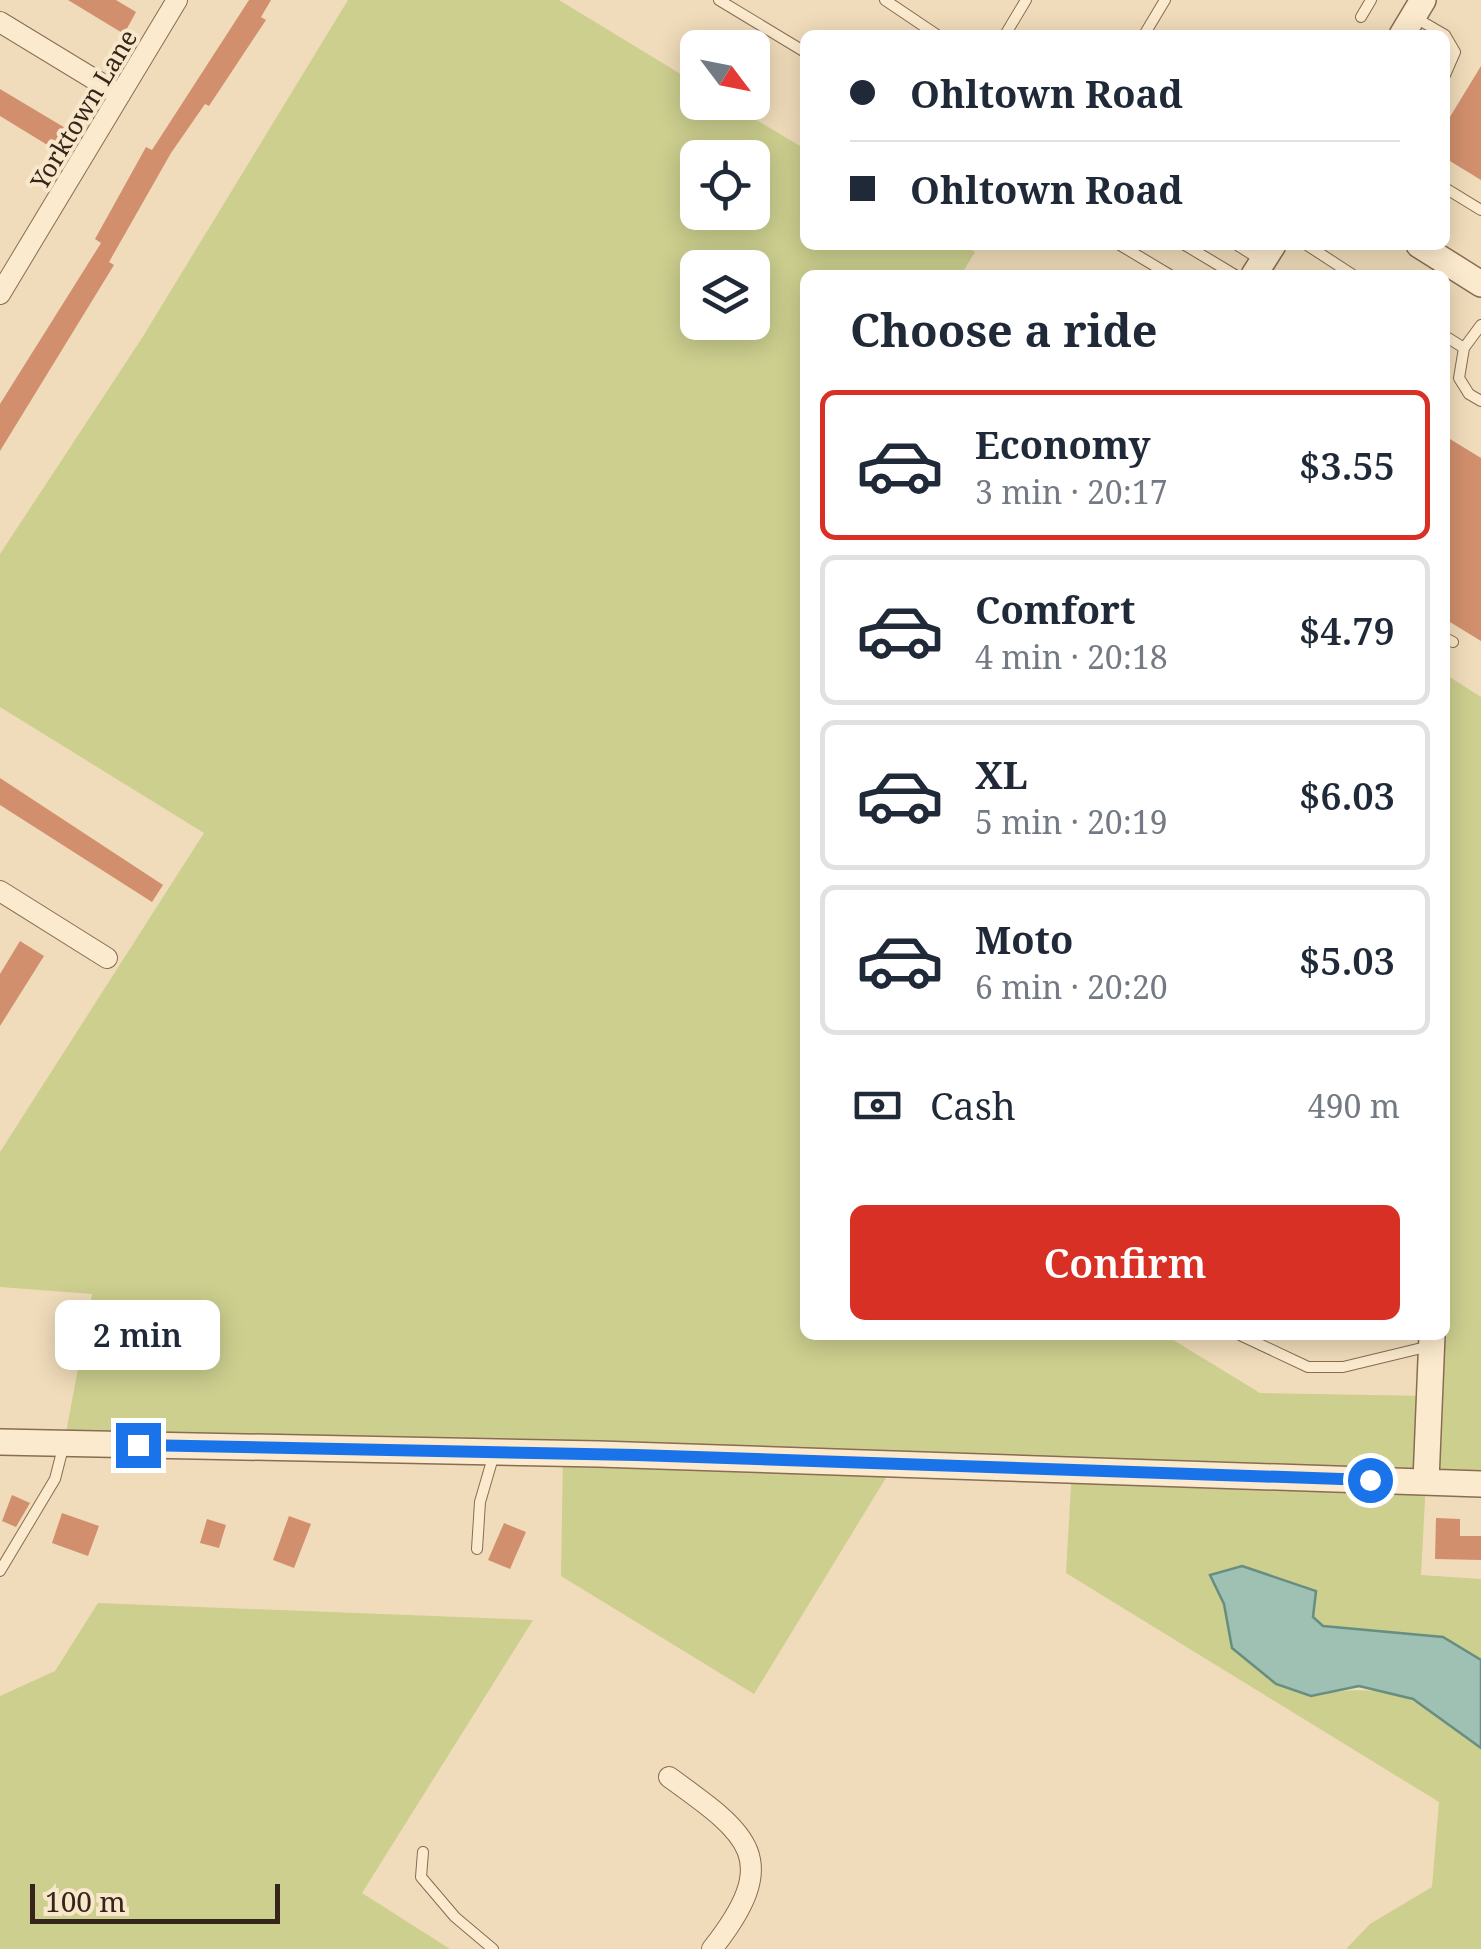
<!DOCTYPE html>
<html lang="en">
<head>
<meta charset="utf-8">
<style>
  :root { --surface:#fff; --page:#f2f2f3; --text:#1f2937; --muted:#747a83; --line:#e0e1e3; --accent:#d93025 }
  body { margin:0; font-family:"Noto Serif",serif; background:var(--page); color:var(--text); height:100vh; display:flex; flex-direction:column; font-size:38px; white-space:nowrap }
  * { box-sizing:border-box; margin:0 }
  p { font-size:32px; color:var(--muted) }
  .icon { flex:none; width:55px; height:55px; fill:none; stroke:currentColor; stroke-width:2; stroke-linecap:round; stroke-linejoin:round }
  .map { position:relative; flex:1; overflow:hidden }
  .drawer { position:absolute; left:800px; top:270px; width:650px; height:1070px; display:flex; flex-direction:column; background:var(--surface); border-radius:15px; box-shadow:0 5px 25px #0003 }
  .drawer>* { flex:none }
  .hud { position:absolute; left:800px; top:30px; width:650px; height:220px; border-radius:15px; box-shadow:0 5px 25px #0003; display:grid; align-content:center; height:220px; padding:0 50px; background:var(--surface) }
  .needle { width:65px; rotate:122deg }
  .controls { position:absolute; left:680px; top:30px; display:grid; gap:20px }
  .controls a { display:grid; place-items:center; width:90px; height:90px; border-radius:15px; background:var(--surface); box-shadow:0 5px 25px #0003; font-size:50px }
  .scale { position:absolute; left:30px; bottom:25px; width:250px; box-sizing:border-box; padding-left:10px; border:5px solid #36251a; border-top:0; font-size:28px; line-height:35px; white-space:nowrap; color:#36251a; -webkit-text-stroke:8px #f8e7ca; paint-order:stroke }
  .end { position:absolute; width:45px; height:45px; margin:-22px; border:12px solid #1a73e8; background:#fff; box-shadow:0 0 0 5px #fff }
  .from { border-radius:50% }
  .bubble { position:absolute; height:70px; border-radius:15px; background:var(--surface); box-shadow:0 5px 25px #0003; font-size:32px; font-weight:600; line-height:70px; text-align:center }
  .hud b { display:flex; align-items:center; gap:35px; height:95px; font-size:38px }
  .hud b+b { border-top:2px solid var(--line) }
  .hud i { width:25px; height:25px; background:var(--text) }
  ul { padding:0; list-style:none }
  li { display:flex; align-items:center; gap:30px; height:150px; margin:0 20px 15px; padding:0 30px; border:5px solid var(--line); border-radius:15px }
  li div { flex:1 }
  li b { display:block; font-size:38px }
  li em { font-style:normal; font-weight:600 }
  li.on { border-color:var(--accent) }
  li>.icon { width:90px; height:90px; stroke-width:1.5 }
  h2 { padding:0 50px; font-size:45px; line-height:120px }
  .pay { display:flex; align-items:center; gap:25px; height:110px; padding:0 50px; font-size:38px }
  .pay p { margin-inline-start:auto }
  .primary-button { display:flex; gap:20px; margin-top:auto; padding:20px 50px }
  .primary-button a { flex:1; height:115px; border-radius:15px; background:var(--accent); color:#fff; font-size:40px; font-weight:600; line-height:115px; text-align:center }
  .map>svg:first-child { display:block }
</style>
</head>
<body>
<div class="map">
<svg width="1481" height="1949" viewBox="0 0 1481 1949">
  <rect width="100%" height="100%" fill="#f0dcba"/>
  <path fill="#cccf8e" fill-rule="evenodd" d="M 348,0 L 559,0 L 697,84 L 698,102 L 728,103 L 805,149 L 805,245 L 964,245 L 975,252 L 961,275 L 805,275 L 805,1335 L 1165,1335 L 1260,1393 L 1429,1396 L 1432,1335 L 1445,1335 L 1445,674 L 1481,697 L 1481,1484 L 1426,1481 L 1421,1575 L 1481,1579 L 1481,1660 L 1443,1637 L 1323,1626 L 1313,1618 L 1316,1591 L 1243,1566 L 1210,1575 L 1224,1604 L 1232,1648 L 1310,1696 C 1391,1680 1419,1697 1481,1748 L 1481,1949 L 1346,1949 L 1370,1924 L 1432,1887 L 1439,1802 L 1066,1573 L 1072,1468 L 895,1463 L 754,1694 L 561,1576 L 563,1454 L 64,1443 L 92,1294 L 0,1287 L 0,1152 L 204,833 L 0,707 L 0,554 L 142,338 ZM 698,158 L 752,158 L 752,212 L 698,212 ZM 698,268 L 752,268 L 752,322 L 698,322 Z
    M 98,1603 L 533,1620 L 362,1893 L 450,1949 L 0,1949 L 0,1696 L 55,1671 Z"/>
  <path fill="#9fc1b4" stroke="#668e81" stroke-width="2.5" d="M 1242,1566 L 1316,1591 L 1313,1617 L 1323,1626 L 1443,1637 L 1481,1660 L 1481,1748 L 1413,1699 L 1359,1686 L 1311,1696 L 1276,1684 L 1232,1648 L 1224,1604 L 1210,1575 Z"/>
  <path fill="#d28f6d" d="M 68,0 L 116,0 L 136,12 L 124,34 Z
    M 249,0 L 271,0 L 261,17 L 266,20 L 209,106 L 205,104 L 171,153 L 109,262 L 114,265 L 0,451 L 0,404 L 101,243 L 95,239 L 146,147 L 152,150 Z
    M 1481,66 L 1481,180 L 1445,158 L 1445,125 Z
    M 0,89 L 67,129 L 54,149 L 0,116 Z
    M 1445,436 L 1481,458 L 1481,641 L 1445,619 Z
    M 0,778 L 163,885 L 152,902 L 0,805 Z
    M 20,941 L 44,956 L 0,1026 L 0,974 Z
    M 12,1495 L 30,1503 L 16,1527 L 2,1521 Z
    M 62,1513 L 99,1526 L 88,1556 L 52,1543 Z
    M 289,1516 L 311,1524 L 294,1568 L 273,1560 Z
    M 1436,1518 L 1460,1519 L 1460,1536 L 1481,1536 L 1481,1560 L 1435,1559 Z
    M 207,1519 L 226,1525 L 219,1548 L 200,1543 Z
    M 504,1523 L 526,1532 L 510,1569 L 488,1560 Z"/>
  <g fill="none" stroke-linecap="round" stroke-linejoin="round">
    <g stroke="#886c53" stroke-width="12">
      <path id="service" d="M 719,0 L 805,52
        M 885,0 L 937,35
        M 1361,17 L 1371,0
        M 1414,17 L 1445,35
        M 1005,35 L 1026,0
        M 1144,35 L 1165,0
        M 1445,35 L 1455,52 L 1445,75
        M 1445,188 L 1481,210
        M 1120,245 L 1170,275
        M 1185,245 L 1235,275
        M 1237,245 L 1261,260
        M 1307,245 L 1353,275
        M 1481,325 L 1464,348 L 1459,378 L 1469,394 L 1481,401
        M 1445,336 L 1464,348
        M 1445,638 L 1453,642
        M 1240,1335 L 1308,1367 L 1343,1367 L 1430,1346
        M 477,1549 L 480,1502 L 494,1454
        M 0,1571 L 55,1479 L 64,1444
        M 423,1852 L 421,1877 L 455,1917 L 493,1949"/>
    </g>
    <g stroke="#886c53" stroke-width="22">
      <path id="minor" d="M 0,22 L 120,95
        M 0,294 L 177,0
        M 0,891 L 107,958
        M 669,1777 C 750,1835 783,1859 712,1949"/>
    </g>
    <g stroke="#886c53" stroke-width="28">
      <path id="tertiary" d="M 1402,35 L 1423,0
        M 1419,245 L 1481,284
        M 1254,275 L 1273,245
        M 0,1442 L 599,1454 L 1481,1484
        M 1426,1481 L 1432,1335"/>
    </g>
    <use href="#service" stroke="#fbeacd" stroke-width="10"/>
    <use href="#minor" stroke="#fbeacd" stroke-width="20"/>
    <use href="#tertiary" stroke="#fbeacd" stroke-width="25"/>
  </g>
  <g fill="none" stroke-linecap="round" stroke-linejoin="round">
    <path stroke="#1a73e8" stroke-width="12" d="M 138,1445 L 636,1455 L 1370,1480"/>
  </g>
  <g text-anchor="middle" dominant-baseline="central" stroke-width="8" stroke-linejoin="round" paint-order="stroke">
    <g font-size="25" fill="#36251a" stroke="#f8e7ca">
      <text transform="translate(83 109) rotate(-59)">Yorktown Lane</text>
    </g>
  </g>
</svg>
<div class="controls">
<a><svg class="needle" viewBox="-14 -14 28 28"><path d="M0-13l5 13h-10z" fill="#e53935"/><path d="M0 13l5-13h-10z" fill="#747a83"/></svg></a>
<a><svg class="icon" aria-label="locate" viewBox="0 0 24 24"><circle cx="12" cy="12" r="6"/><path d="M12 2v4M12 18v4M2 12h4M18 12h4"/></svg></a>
<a><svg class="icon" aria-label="layers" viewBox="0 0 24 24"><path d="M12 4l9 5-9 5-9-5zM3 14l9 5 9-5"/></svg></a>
</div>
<div class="scale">100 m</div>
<i class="end from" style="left:1370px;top:1480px"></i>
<i class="end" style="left:138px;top:1445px"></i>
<div class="bubble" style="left:55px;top:1300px;width:165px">2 min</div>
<div class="hud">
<b><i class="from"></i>Ohltown Road</b>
<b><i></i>Ohltown Road</b>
</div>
<section class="drawer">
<h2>Choose a ride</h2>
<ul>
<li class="on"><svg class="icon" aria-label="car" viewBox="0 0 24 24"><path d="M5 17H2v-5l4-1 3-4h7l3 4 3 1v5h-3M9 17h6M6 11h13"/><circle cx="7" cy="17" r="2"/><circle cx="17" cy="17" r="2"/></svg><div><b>Economy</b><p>3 min · 20:17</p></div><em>$3.55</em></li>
<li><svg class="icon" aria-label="car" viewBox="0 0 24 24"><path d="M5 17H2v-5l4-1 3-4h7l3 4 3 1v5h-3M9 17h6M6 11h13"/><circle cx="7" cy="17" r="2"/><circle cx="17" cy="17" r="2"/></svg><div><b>Comfort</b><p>4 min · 20:18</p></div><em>$4.79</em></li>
<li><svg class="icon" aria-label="car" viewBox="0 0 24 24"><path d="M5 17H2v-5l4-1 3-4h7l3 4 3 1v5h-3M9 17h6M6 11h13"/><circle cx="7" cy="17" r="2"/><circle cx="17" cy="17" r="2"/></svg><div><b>XL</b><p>5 min · 20:19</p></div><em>$6.03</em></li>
<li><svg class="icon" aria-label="car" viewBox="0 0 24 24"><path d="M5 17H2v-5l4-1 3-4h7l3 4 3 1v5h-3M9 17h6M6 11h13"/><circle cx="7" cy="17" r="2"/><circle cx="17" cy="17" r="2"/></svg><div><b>Moto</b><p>6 min · 20:20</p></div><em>$5.03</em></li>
</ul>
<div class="pay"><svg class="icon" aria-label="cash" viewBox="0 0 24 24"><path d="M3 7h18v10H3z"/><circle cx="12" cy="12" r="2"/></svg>Cash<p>490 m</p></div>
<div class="primary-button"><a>Confirm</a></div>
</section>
</div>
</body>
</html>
